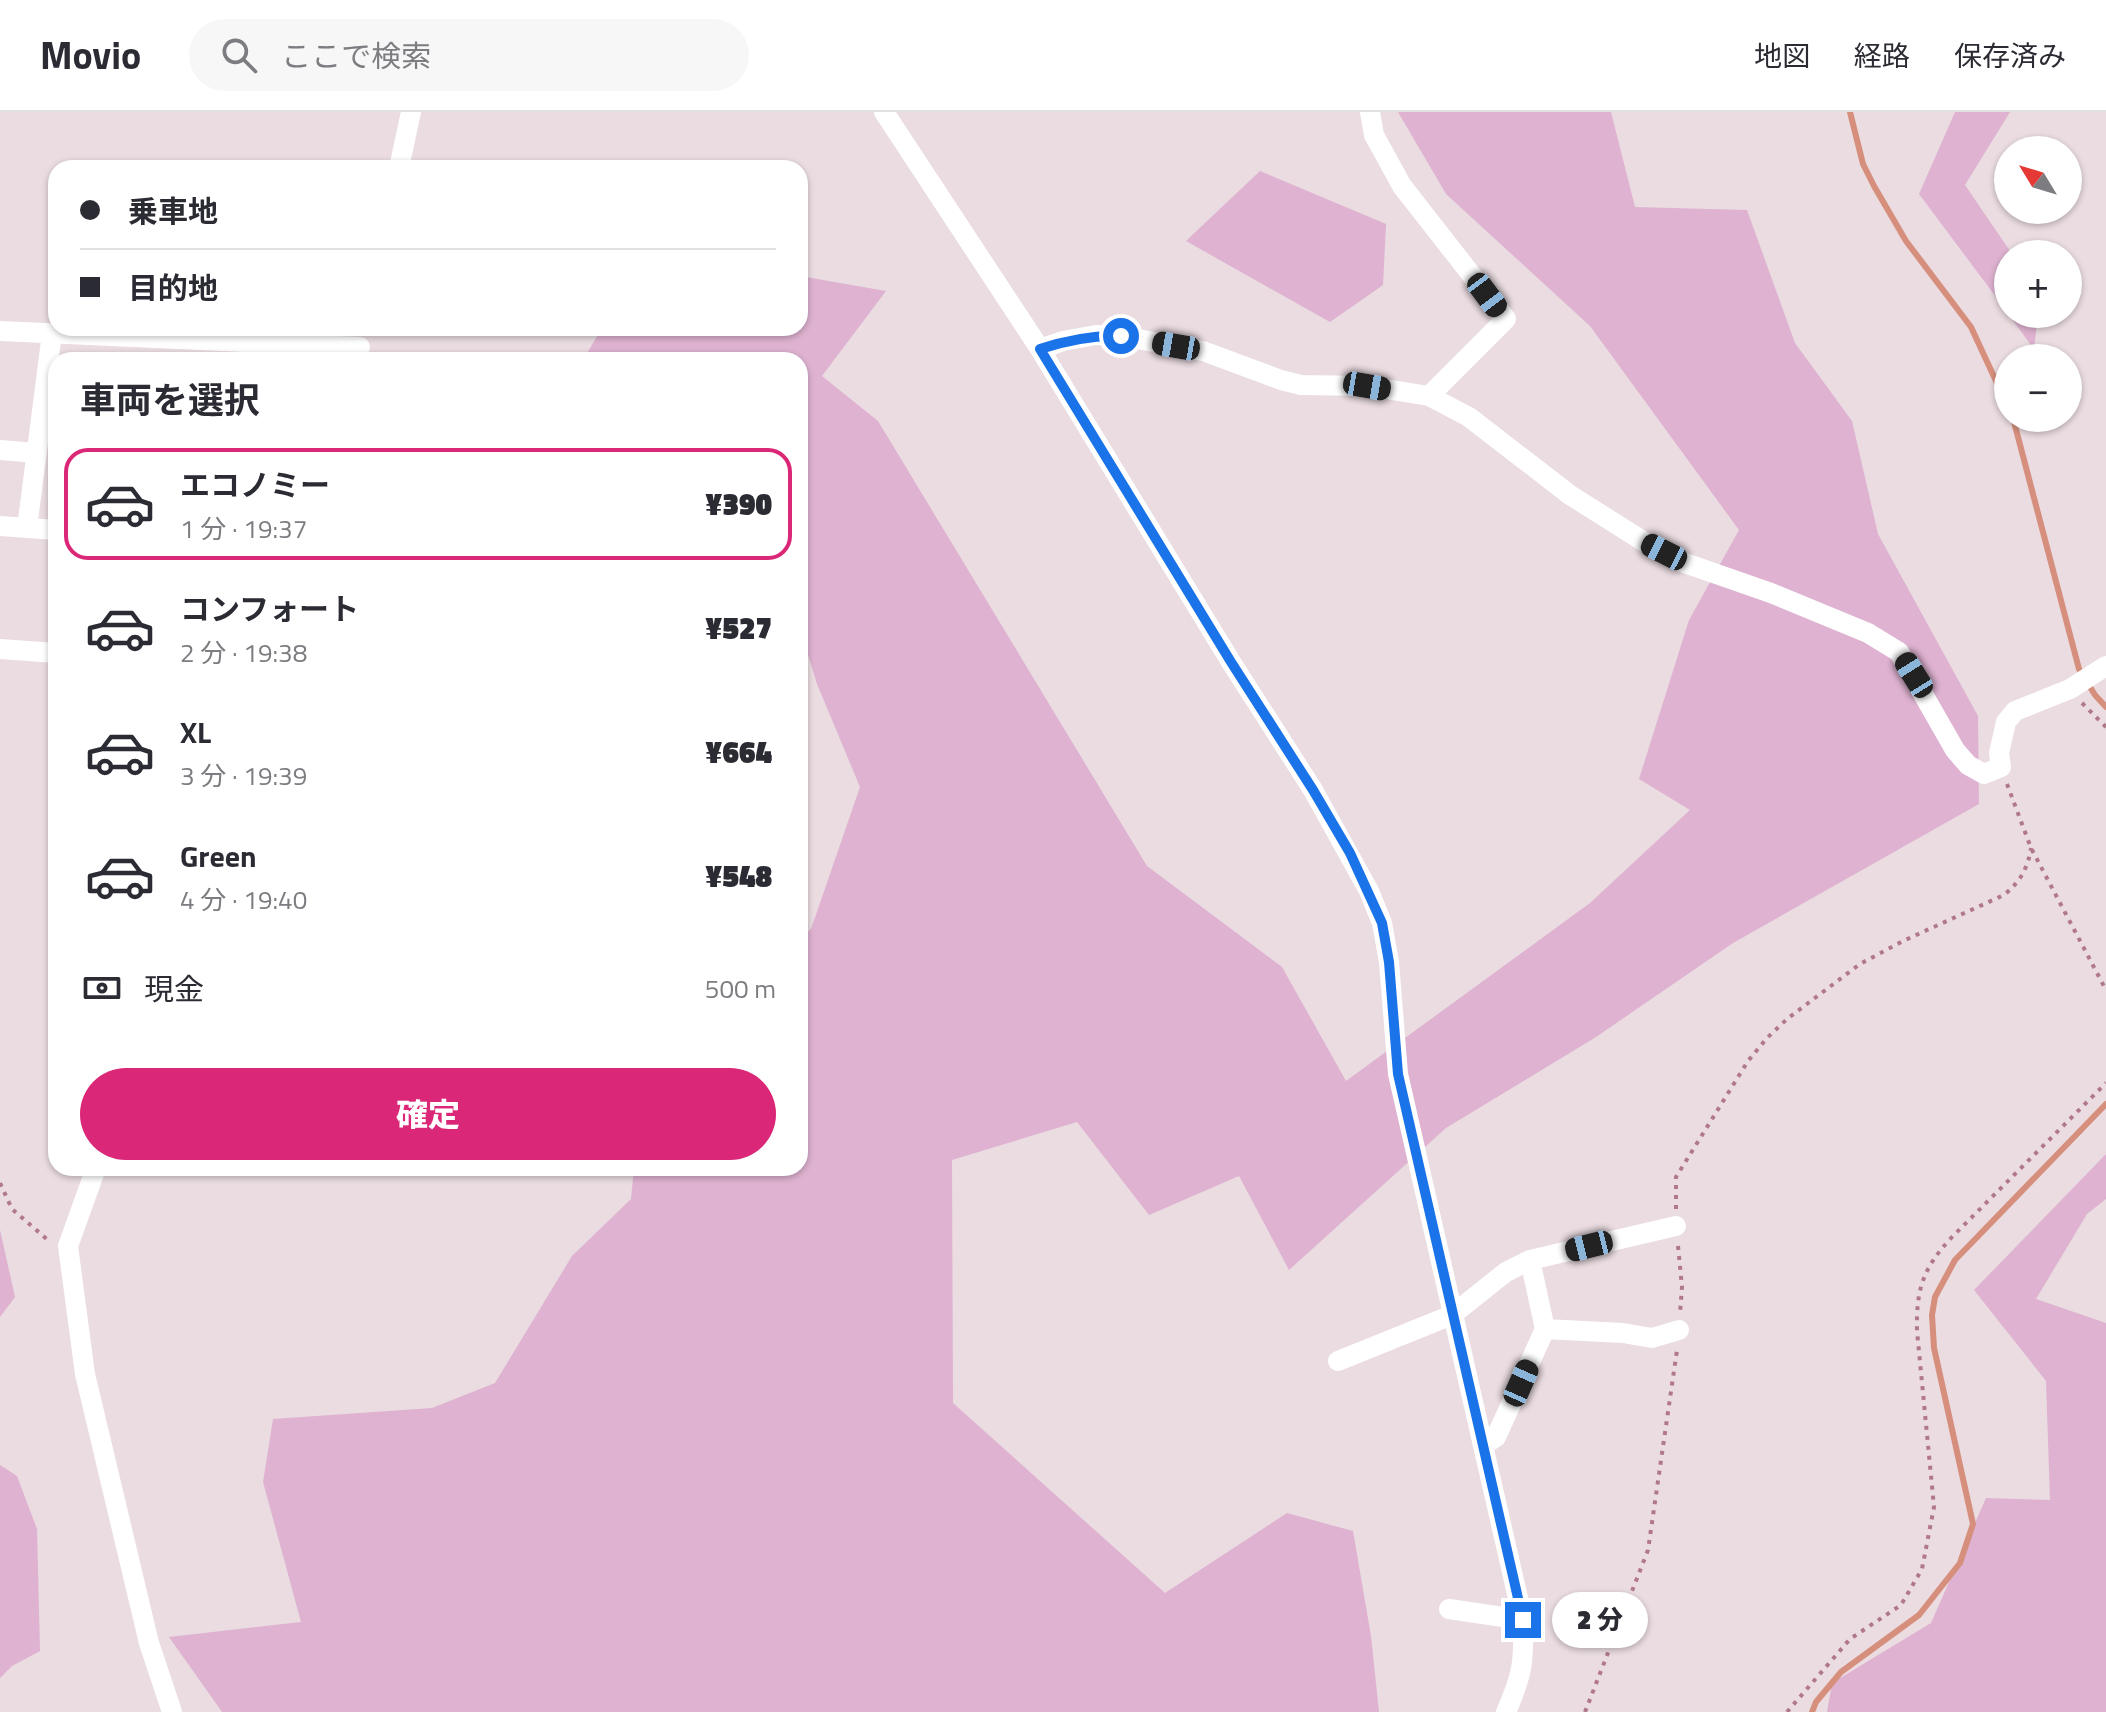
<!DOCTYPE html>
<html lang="ja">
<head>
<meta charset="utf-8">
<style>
  :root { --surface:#fff; --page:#f7f7f7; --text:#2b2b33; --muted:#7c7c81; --line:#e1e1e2; --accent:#db2777 }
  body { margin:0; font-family:"Titillium Web","Noto Sans JP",sans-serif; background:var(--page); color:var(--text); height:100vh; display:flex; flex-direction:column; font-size:30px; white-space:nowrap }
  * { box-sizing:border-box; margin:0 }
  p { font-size:26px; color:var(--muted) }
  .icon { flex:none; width:44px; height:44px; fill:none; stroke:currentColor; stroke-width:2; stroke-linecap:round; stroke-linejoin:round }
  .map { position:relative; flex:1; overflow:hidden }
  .details { position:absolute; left:48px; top:240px; width:760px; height:824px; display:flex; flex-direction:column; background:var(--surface); border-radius:24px; box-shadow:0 2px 6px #0004 }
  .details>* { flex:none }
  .hud { position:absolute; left:48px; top:48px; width:760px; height:176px; border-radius:24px; box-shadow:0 2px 6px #0004; display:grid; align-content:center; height:176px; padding:0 32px; background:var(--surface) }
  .needle { width:52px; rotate:308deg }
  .fabs { position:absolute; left:1994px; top:24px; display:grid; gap:16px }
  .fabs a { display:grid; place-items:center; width:88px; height:88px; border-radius:50%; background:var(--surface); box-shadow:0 2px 6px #0004; font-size:40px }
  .end { position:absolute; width:36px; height:36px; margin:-18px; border:10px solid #1a73e8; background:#fff; box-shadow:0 0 0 4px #fff }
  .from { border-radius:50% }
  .bubble { position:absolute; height:56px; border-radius:28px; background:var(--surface); box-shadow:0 2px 6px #0004; font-size:26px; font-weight:800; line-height:56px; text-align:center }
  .car { position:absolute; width:24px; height:48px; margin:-24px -12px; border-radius:10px; box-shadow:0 0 6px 2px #0007; background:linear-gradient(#222 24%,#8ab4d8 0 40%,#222 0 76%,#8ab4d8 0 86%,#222 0) }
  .hud b { display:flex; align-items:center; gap:28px; height:76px; font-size:30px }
  .hud b+b { border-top:2px solid var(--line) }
  .hud i { width:20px; height:20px; background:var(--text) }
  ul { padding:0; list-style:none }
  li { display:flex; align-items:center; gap:24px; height:112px; margin:0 16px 12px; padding:0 16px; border:4px solid transparent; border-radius:24px }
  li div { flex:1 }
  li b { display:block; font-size:30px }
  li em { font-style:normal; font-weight:800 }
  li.on { border-color:var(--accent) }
  li>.icon { width:72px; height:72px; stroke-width:1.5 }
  h2 { padding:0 32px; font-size:36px; line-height:96px }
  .pay { display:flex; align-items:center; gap:20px; height:88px; padding:0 32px; font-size:30px }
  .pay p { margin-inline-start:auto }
  .action { display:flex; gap:16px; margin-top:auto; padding:16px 32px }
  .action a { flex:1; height:92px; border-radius:48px; background:var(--accent); color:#fff; font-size:32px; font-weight:800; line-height:92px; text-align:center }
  header { display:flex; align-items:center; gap:48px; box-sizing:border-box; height:112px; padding:0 40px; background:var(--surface); border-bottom:2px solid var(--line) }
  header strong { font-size:38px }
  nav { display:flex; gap:44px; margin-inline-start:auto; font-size:28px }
  .search { width:560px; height:72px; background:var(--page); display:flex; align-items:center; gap:20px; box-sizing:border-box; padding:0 28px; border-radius:44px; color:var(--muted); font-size:30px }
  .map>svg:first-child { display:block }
</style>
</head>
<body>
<header>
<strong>Movio</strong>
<div class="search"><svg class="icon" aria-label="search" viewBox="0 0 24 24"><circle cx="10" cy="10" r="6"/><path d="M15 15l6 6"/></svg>ここで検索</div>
<nav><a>地図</a><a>経路</a><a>保存済み</a></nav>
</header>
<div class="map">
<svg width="2106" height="1600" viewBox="0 0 2106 1600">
  <rect width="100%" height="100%" fill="#eadce1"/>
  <path fill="#deb2d0" d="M 1398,0 L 1611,0 L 1635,95 L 1747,98 L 1795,231 L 1852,309 L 1878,422 L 1978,604 L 1979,692 L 1733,831 L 1596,925 L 1446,1016 L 1289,1158 L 1239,1064 L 1149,1103 L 1077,1010 L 952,1048 L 953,1291 L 1165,1481 L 1287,1401 L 1353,1419 L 1371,1524 L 1379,1600 L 222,1600 L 169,1525 L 301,1510 L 263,1370 L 273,1307 L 432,1296 L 495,1271 L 572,1144 L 631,1087 L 634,1056 L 800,1056 L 800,826 L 811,817 L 860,675 L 817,572 L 800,516 L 800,248 L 583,248 L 602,216 L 800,216 L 800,164 L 886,179 L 822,264 L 878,309 L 1147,754 L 1282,855 L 1346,969 L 1590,791 L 1690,698 L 1639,667 L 1689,508 L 1739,418 L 1590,214 L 1446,82 Z
    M 1955,0 L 2010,0 L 1965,73 L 2012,142 L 2008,142 L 2008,201 L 1919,82 Z
    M 1260,59 L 1386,112 L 1383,173 L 1330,210 L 1186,129 Z
    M 2009,202 L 2038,202 L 2034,237 L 2008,202 Z
    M 2106,1042 L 2106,1087 L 2087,1102 L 2036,1187 L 2106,1211 L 2106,1600 L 1827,1600 L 1832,1571 L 1931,1511 L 1986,1386 L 2050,1388 L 2046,1269 L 1974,1178 Z
    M 0,1118 L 15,1185 L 0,1205 Z
    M 0,1353 L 17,1364 L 37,1417 L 40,1539 L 12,1554 L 0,1566 Z"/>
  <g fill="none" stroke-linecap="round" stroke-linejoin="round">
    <path stroke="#d68f7c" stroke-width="6" d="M 1850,0 L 1863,52 L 1874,74 L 1906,129 L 1971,215 L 2008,295
      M 2013,306 L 2079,557 L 2095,583 L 2106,595
      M 1812,1600 L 1816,1590 L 1841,1560 L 1919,1503 L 1960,1451 L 1973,1412 L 1934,1236 L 1932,1203 L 1935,1185 L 1955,1148 L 2106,992"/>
    <path stroke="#b17988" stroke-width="4" stroke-dasharray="4 6" stroke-linecap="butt" d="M 2082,591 L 2106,615
      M 2007,672 L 2031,736 L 2106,878
      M 0,1071 L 12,1097 L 49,1129
      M 1676,1097 L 1676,1065 L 1748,949 L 1767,926 L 1787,907 L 1860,852 L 1903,829 L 2004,783 C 2020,770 2028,756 2031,736
      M 1678,1134 L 1682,1175 L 1680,1201
      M 1585,1600 L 1648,1438 L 1677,1238
      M 1787,1600 L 1850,1527 L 1901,1493 L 1922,1457 L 1934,1395 L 1917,1219 C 1916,1177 1923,1156 1952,1125 L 2106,971"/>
    <path stroke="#fff" stroke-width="20" d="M 884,0 L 1040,237 L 1231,550 L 1313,678 L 1369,779 L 1382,811 L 1389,850 L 1398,962 L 1523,1508 C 1524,1549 1523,1562 1506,1600
      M 1370,0 L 1374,23 L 1402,74 L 1506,207 L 1429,284
      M 399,56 L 411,0
      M 0,219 L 360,235
      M 1040,237 L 1063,229 L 1096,223 L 1121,224 L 1203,239 L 1281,268 L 1301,273 L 1367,274 L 1429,284 L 1469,305 L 1570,383 L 1646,431 L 1682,450 L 1771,481 L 1868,521 L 1899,540 L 1955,638 L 1968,653 L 1984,662 L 2001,655 L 1999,641 L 2006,610 L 2015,599 L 2070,577 L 2106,554
      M 0,338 L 37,341
      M 0,414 L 56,418
      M 27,416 L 52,221
      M 0,537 L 56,541
      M 96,1056 L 68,1134 L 85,1262 L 149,1531 L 172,1600
      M 1545,1217 L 1623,1221 L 1652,1226 L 1679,1218
      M 1338,1249 L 1452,1203 L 1506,1160 L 1530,1148 L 1676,1114
      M 1484,1333 L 1496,1325 L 1545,1217 L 1530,1148
      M 1449,1497 L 1523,1508"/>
  </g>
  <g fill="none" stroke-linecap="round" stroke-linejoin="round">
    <path stroke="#1a73e8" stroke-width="10" d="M 1121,224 C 1092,223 1067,228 1040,237 L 1231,550 L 1313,678 L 1350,741 L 1382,811 L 1389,850 L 1398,962 L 1523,1508"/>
  </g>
</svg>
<div class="fabs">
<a><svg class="needle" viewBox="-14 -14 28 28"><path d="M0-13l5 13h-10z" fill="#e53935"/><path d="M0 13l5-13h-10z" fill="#7c7c81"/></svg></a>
<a>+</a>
<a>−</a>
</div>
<i class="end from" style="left:1121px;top:224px"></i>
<i class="end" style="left:1523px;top:1508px"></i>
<div class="bubble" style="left:1552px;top:1480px;width:96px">2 分</div>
<i class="car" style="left:1487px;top:183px;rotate:143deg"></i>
<i class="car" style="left:1176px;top:234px;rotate:280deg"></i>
<i class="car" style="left:1367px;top:274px;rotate:100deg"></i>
<i class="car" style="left:1664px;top:440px;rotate:297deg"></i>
<i class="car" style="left:1914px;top:563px;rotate:328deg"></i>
<i class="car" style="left:1589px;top:1134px;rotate:256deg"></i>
<i class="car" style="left:1521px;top:1271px;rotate:24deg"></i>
<div class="hud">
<b><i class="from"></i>乗車地</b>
<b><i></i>目的地</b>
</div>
<section class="details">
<h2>車両を選択</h2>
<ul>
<li class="on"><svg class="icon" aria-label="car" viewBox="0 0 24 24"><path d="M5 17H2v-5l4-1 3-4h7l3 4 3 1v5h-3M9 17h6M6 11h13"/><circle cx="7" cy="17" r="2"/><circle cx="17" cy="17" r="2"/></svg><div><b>エコノミー</b><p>1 分 · 19:37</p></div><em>¥390</em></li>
<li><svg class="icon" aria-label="car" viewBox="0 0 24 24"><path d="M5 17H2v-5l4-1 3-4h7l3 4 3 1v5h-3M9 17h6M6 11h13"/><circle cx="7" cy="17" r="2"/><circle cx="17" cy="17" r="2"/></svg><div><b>コンフォート</b><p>2 分 · 19:38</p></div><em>¥527</em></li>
<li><svg class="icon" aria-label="car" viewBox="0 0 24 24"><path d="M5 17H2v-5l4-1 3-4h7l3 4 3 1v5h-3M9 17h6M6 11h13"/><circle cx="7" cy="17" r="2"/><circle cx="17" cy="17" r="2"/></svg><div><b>XL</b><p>3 分 · 19:39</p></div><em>¥664</em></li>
<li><svg class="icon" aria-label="car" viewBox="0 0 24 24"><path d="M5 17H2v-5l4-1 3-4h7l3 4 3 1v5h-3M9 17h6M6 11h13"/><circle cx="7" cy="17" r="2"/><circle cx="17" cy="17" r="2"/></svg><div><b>Green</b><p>4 分 · 19:40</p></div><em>¥548</em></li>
</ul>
<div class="pay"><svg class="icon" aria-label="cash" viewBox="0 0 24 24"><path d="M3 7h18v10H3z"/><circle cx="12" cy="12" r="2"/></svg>現金<p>500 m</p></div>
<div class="action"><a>確定</a></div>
</section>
</div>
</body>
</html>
